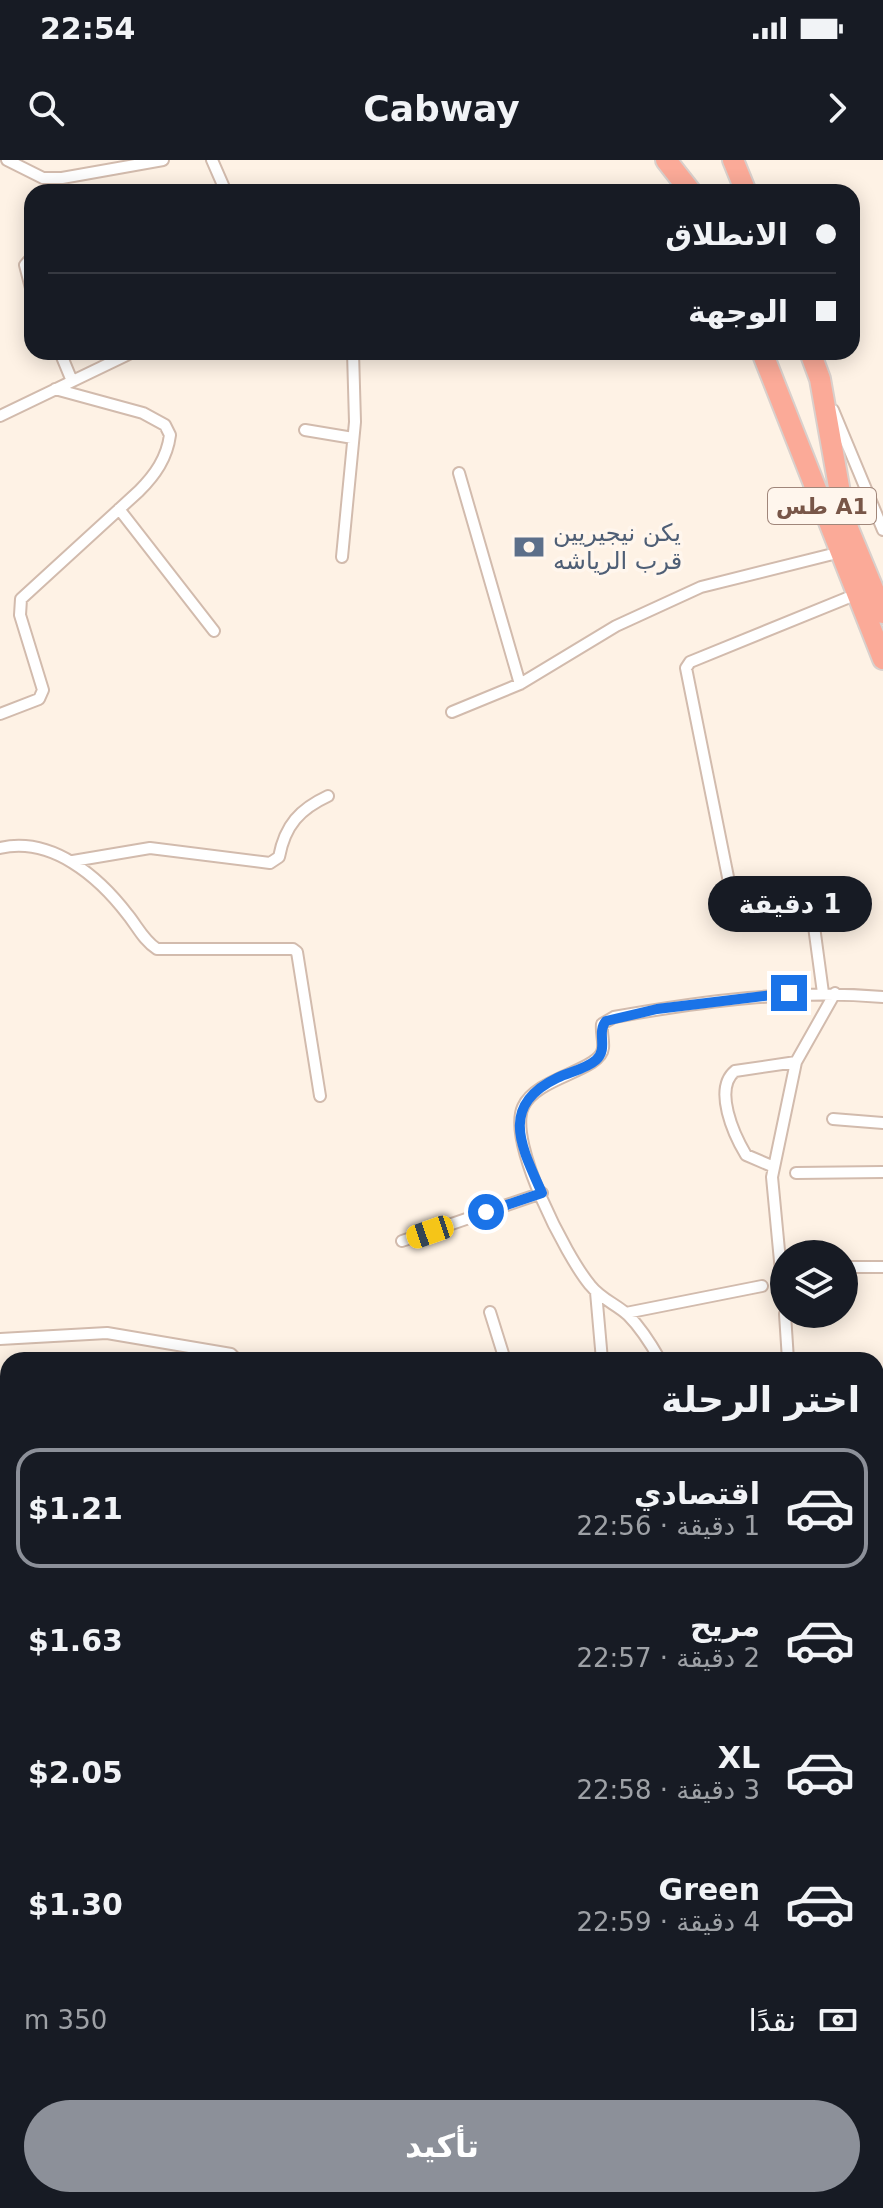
<!DOCTYPE html>
<html lang="ar">
<head>
<meta charset="utf-8">
<style>
  :root { --surface:#171b24; --page:#20242c; --text:#f1f3f6; --muted:#9ea1a6; --line:#363941; --accent:#8c9099 }
  body { margin:0; font-family:"DejaVu Sans","Noto Sans Arabic",sans-serif; background:var(--page); color:var(--text); direction:rtl; height:100vh; display:flex; flex-direction:column; font-size:30px; white-space:nowrap }
  * { box-sizing:border-box; margin:0 }
  p { font-size:26px; color:var(--muted) }
  .icon { flex:none; width:44px; height:44px; fill:none; stroke:currentColor; stroke-width:2; stroke-linecap:round; stroke-linejoin:round }
  .map { position:relative; flex:1; overflow:hidden; direction:ltr }
  .drawer { position:absolute; left:0px; top:1192px; width:884px; height:856px; display:flex; flex-direction:column; background:var(--surface); border-radius:24px 24px 0 0; box-shadow:0 4px 20px #0003; direction:rtl }
  .drawer>* { flex:none }
  .banner { position:absolute; left:24px; top:24px; width:836px; height:176px; border-radius:24px; box-shadow:0 4px 20px #0003; direction:rtl; display:grid; align-content:center; height:176px; padding:0 24px; background:var(--surface) }
  .tools { position:absolute; left:770px; top:1080px; display:grid; gap:16px }
  .tools a { display:grid; place-items:center; width:88px; height:88px; border-radius:50%; background:var(--surface); box-shadow:0 4px 20px #0003; font-size:40px }
  .end { position:absolute; width:36px; height:36px; margin:-18px; border:10px solid #1a73e8; background:#fff; box-shadow:0 0 0 4px #fff }
  .from { border-radius:50% }
  .bubble { position:absolute; height:56px; border-radius:28px; background:var(--surface); box-shadow:0 4px 20px #0003; font-size:26px; font-weight:700; line-height:56px; text-align:center; direction:rtl }
  .car { position:absolute; width:24px; height:48px; margin:-24px -12px; border-radius:10px; box-shadow:0 0 6px 2px #0007; background:linear-gradient(#f5c518 24%,#345 0 40%,#f5c518 0 76%,#345 0 86%,#f5c518 0) }
  .banner b { display:flex; align-items:center; gap:28px; height:76px; font-size:30px }
  .banner b+b { border-top:2px solid var(--line) }
  .banner i { width:20px; height:20px; background:var(--text) }
  ul { padding:0; list-style:none }
  li { display:flex; align-items:center; gap:24px; height:120px; margin:0 16px 12px; padding:0 8px; border:4px solid transparent; border-radius:24px }
  li div { flex:1 }
  li b { display:block; font-size:30px }
  li em { font-style:normal; font-weight:700 }
  li.current { border-color:var(--accent) }
  li>.icon { width:72px; height:72px; stroke-width:1.5 }
  h2 { padding:0 24px; font-size:36px; line-height:96px }
  .pay { display:flex; align-items:center; gap:20px; height:88px; padding:0 24px; font-size:30px }
  .pay p { margin-inline-start:auto }
  .cta { display:flex; gap:16px; margin-top:auto; padding:16px 24px }
  .cta a { flex:1; height:92px; border-radius:48px; background:var(--accent); color:#fff; font-size:32px; font-weight:700; line-height:92px; text-align:center }
  .status { display:flex; justify-content:space-between; align-items:center; height:56px; padding:0 40px; background:var(--surface); direction:ltr }
  .status svg { height:22px; fill:currentColor }
  header { display:flex; justify-content:space-between; align-items:center; height:104px; padding:0 24px; background:var(--surface); font-size:36px; font-weight:700 }
  .map>svg:first-child { display:block }
</style>
</head>
<body>
<div class="status"><b>22:54</b><svg viewBox="0 0 49 12"><path d="M0 12V9h3v3zM5 12V6h3v6zM10 12V3h3v9zM15 12V0h3v12zM26 1h20v11H26zM47 4h2v5h-2z"/></svg></div>
<header><svg class="icon" aria-label="forward" viewBox="0 0 24 24"><path d="M9 5l7 7-7 7"/></svg>Cabway<svg class="icon" aria-label="search" viewBox="0 0 24 24"><circle cx="10" cy="10" r="6"/><path d="M15 15l6 6"/></svg></header>
<div class="map">
<svg width="883" height="2048" viewBox="0 0 883 2048">
  <rect width="100%" height="100%" fill="#fef2e5"/>
  <g fill="none" stroke-linecap="round" stroke-linejoin="round">
    <g stroke="#d2bbad" stroke-width="14">
      <path id="street" d="M 7,0 L 43,18 L 62,18 L 163,0
        M 212,0 L 226,32
        M 32,97 L 25,105 L 32,132
        M 60,192 L 72,221
        M 833,250 L 883,370
        M 0,256 L 133,192
        M 305,270 L 353,278
        M 459,313 L 520,524
        M 119,349 L 214,471
        M 342,397 L 355,262 L 353,192
        M 452,552 L 520,524 L 616,466 L 701,427 L 841,392
        M 0,554 L 39,539 L 43,530 L 20,455 L 21,439 L 139,331 C 155,315 167,298 170,275 L 165,265 L 143,253 L 55,229
        M 0,688 C 52,676 99,717 128,755 C 137,766 144,781 157,789 L 293,789 L 297,792 L 320,936
        M 73,701 L 150,688 L 270,703 L 279,697 C 285,665 300,649 328,636
        M 733,742 L 686,508 L 690,502 L 857,434
        M 813,759 L 823,833
        M 833,959 L 883,963
        M 774,1007 L 746,995 C 734,975 713,929 735,911 L 796,902
        M 796,1013 L 883,1012
        M 402,1081 L 542,1033
        M 844,1107 L 883,1107
        M 596,1132 L 602,1200
        M 784,1143 L 772,1017 L 796,902 L 835,833
        M 490,1152 L 505,1200
        M 626,1153 L 762,1126
        M 785,1154 L 788,1200
        M 0,1179 L 107,1173 L 231,1194 L 237,1200
        M 660,1200 C 651,1184 641,1168 628,1155 C 616,1144 601,1139 590,1125 C 566,1096 507,982 523,947 C 536,917 601,911 603,888 C 604,881 601,872 602,864 L 614,857 C 704,841 792,829 883,837
        M 876,1717 L 883,1671
        M 876,1799 L 883,1800
        M 647,2048 L 647,2040"/>
    </g>
    <g stroke="#d9d0cc" stroke-width="24">
      <path id="highway" d="M 666,0 L 691,32
        M 733,0 L 746,32
        M 762,192 L 883,499
        M 810,192 L 820,219 L 845,361 L 883,453"/>
    </g>
    <use href="#street" stroke="#fff" stroke-width="10"/>
    <use href="#highway" stroke="#fbaa98" stroke-width="20"/>
  </g>
  <g fill="none" stroke-linecap="round" stroke-linejoin="round">
    <path stroke="#1a73e8" stroke-width="10" d="M 486,1052 L 542,1033 C 521,986 499,946 557,918 C 569,912 586,909 596,900 C 609,888 596,873 606,861 L 657,849 L 789,833"/>
  </g>
  <defs>
    <g id="bank-bare" transform="scale(2.4)"><path d="M-6-4H6V4H-6ZM0-2.3a2.3 2.3 0 1 0 0 4.6a2.3 2.3 0 1 0 0-4.6Z" fill="#5c6f8a" stroke="#fff6ed" stroke-width="2.5" paint-order="stroke"/></g>
  </defs>
  <g fill-rule="evenodd">
    <use href="#bank-bare" x="529" y="387"/>
  </g>
  <g text-anchor="middle" dominant-baseline="central" stroke-width="7" stroke-linejoin="round" paint-order="stroke">
    <rect fill="#fff6ed" stroke="#a0867a" stroke-width="2" x="768" y="328" width="108" height="36" rx="6"/>
    <g font-size="22" font-weight="bold" fill="#785648">
      <text x="822" y="346">طس A1</text>
    </g>
    <g font-size="24" fill="#4e5e75" stroke="#fff6ed" text-anchor="start">
      <text x="553" y="373">يكن نيجيريين<tspan x="553" dy="28">قرب الرياشه</tspan></text>
    </g>
  </g>
</svg>
<div class="tools">
<a><svg class="icon" aria-label="layers" viewBox="0 0 24 24"><path d="M12 4l9 5-9 5-9-5zM3 14l9 5 9-5"/></svg></a>
</div>
<i class="end from" style="left:486px;top:1052px"></i>
<i class="end" style="left:789px;top:833px"></i>
<div class="bubble" style="left:708px;top:716px;width:164px">1 دقيقة</div>
<i class="car" style="left:430px;top:1072px;rotate:251deg"></i>
<div class="banner">
<b><i class="from"></i>الانطلاق</b>
<b><i></i>الوجهة</b>
</div>
<section class="drawer">
<h2>اختر الرحلة</h2>
<ul>
<li class="current"><svg class="icon" aria-label="car" viewBox="0 0 24 24"><path d="M5 17H2v-5l4-1 3-4h7l3 4 3 1v5h-3M9 17h6M6 11h13"/><circle cx="7" cy="17" r="2"/><circle cx="17" cy="17" r="2"/></svg><div><b>اقتصادي</b><p>1 دقيقة · 22:56</p></div><em>$1.21</em></li>
<li><svg class="icon" aria-label="car" viewBox="0 0 24 24"><path d="M5 17H2v-5l4-1 3-4h7l3 4 3 1v5h-3M9 17h6M6 11h13"/><circle cx="7" cy="17" r="2"/><circle cx="17" cy="17" r="2"/></svg><div><b>مريح</b><p>2 دقيقة · 22:57</p></div><em>$1.63</em></li>
<li><svg class="icon" aria-label="car" viewBox="0 0 24 24"><path d="M5 17H2v-5l4-1 3-4h7l3 4 3 1v5h-3M9 17h6M6 11h13"/><circle cx="7" cy="17" r="2"/><circle cx="17" cy="17" r="2"/></svg><div><b>XL</b><p>3 دقيقة · 22:58</p></div><em>$2.05</em></li>
<li><svg class="icon" aria-label="car" viewBox="0 0 24 24"><path d="M5 17H2v-5l4-1 3-4h7l3 4 3 1v5h-3M9 17h6M6 11h13"/><circle cx="7" cy="17" r="2"/><circle cx="17" cy="17" r="2"/></svg><div><b>Green</b><p>4 دقيقة · 22:59</p></div><em>$1.30</em></li>
</ul>
<div class="pay"><svg class="icon" aria-label="cash" viewBox="0 0 24 24"><path d="M3 7h18v10H3z"/><circle cx="12" cy="12" r="2"/></svg>نقدًا<p>350 m</p></div>
<div class="cta"><a>تأكيد</a></div>
</section>
</div>
</body>
</html>
